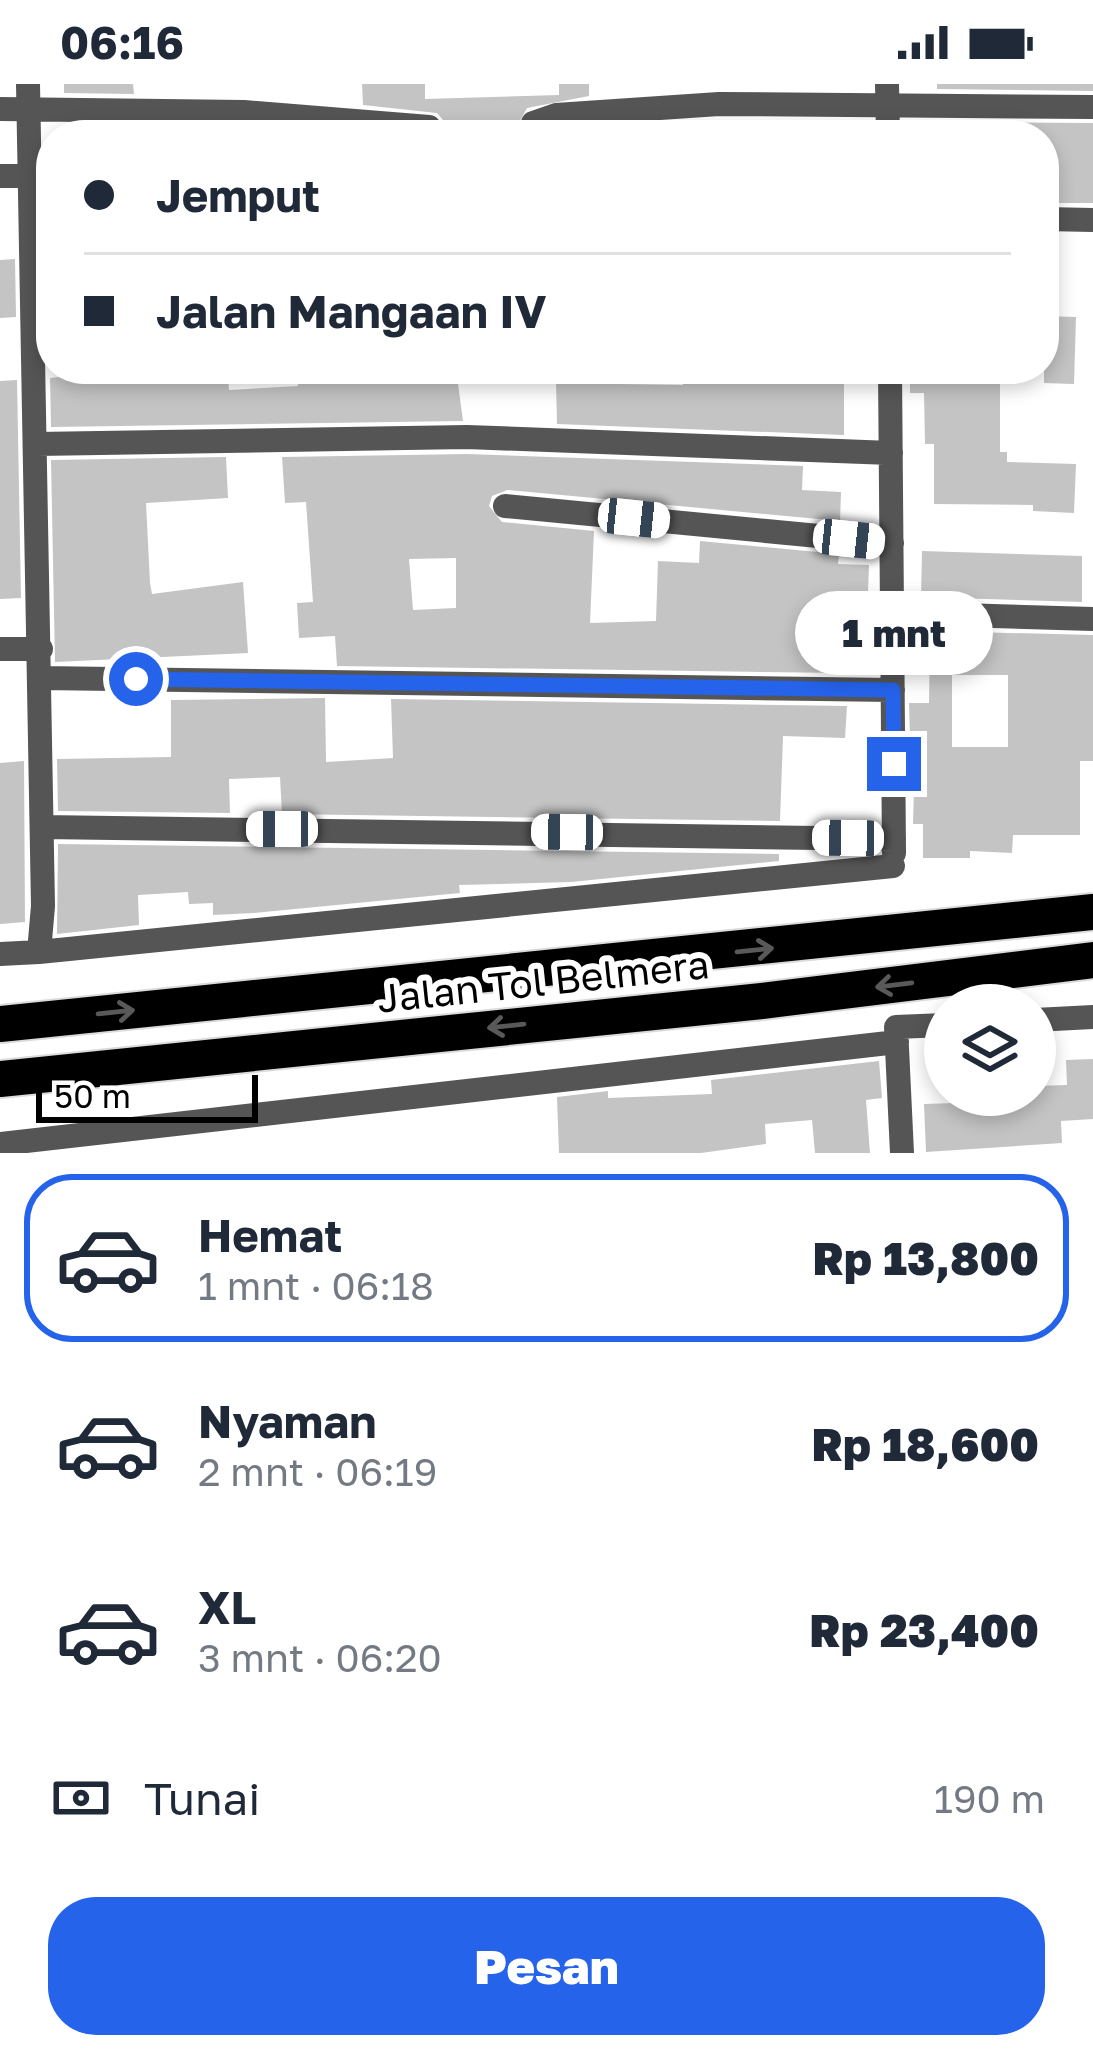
<!DOCTYPE html>
<html lang="id">
<head>
<meta charset="utf-8">
<style>
  :root { --surface:#fff; --page:#f2f2f3; --text:#1f2937; --muted:#747a83; --line:#e0e1e3; --accent:#2563eb }
  body { margin:0; font-family:"Golos Text",sans-serif; background:var(--page); color:var(--text); height:100vh; display:flex; flex-direction:column; font-size:45px; white-space:nowrap }
  * { box-sizing:border-box; margin:0 }
  p { font-size:39px; color:var(--muted) }
  .icon { flex:none; width:66px; height:66px; fill:none; stroke:currentColor; stroke-width:2; stroke-linecap:round; stroke-linejoin:round }
  .map { position:relative; height:1069px; overflow:hidden }
  .side { display:flex; flex-direction:column; background:var(--surface); flex:1 }
  .side>* { flex:none }
  .guide { position:absolute; left:36px; top:36px; width:1023px; height:264px; border-radius:48px; box-shadow:0 6px 18px #0003; display:grid; align-content:center; height:264px; padding:0 48px; background:var(--surface) }
  .tools { position:absolute; left:924px; top:900px; display:grid; gap:24px }
  .tools a { display:grid; place-items:center; width:132px; height:132px; border-radius:50%; background:var(--surface); box-shadow:0 6px 18px #0003; font-size:60px }
  .scale { position:absolute; left:36px; bottom:30px; width:222px; box-sizing:border-box; padding-left:12px; border:6px solid #000; border-top:0; font-size:33px; line-height:42px; white-space:nowrap; color:#000; -webkit-text-stroke:9px #fff; paint-order:stroke }
  .end { position:absolute; width:54px; height:54px; margin:-27px; border:15px solid #2563eb; background:#fff; box-shadow:0 0 0 6px #fff }
  .from { border-radius:50% }
  .bubble { position:absolute; height:84px; border-radius:42px; background:var(--surface); box-shadow:0 6px 18px #0003; font-size:39px; font-weight:800; line-height:84px; text-align:center }
  .car { position:absolute; width:36px; height:72px; margin:-36px -18px; border-radius:15px; box-shadow:0 0 9px 3px #0007; background:linear-gradient(#fff 24%,#345 0 40%,#fff 0 76%,#345 0 86%,#fff 0) }
  .guide b { display:flex; align-items:center; gap:42px; height:114px; font-size:45px }
  .guide b+b { border-top:3px solid var(--line) }
  .guide i { width:30px; height:30px; background:var(--text) }
  ul { padding:21px 0 0; list-style:none }
  li { display:flex; align-items:center; gap:36px; height:168px; margin:0 24px 18px; padding:0 24px; border:6px solid transparent; border-radius:48px }
  li div { flex:1 }
  li b { display:block; font-size:45px }
  li em { font-style:normal; font-weight:800 }
  li.current { border-color:var(--accent) }
  li>.icon { width:108px; height:108px; stroke-width:1.5 }
  .pay { display:flex; align-items:center; gap:30px; height:132px; padding:0 48px; font-size:45px }
  .pay p { margin-inline-start:auto }
  .action { display:flex; gap:24px; margin-top:auto; padding:24px 48px }
  .action a { flex:1; height:138px; border-radius:48px; background:var(--accent); color:#fff; font-size:48px; font-weight:800; line-height:138px; text-align:center }
  .status { display:flex; justify-content:space-between; align-items:center; height:84px; padding:0 60px; background:var(--surface); direction:ltr }
  .status svg { height:33px; fill:currentColor }
  .map>svg:first-child { display:block }
</style>
</head>
<body>
<div class="status"><b>06:16</b><svg viewBox="0 0 49 12"><path d="M0 12V9h3v3zM5 12V6h3v6zM10 12V3h3v9zM15 12V0h3v12zM26 1h20v11H26zM47 4h2v5h-2z"/></svg></div>
<div class="map">
<svg width="1093" height="1069" viewBox="0 0 1093 1069">
  <rect width="100%" height="100%" fill="#fff"/>
  <path fill="#c4c4c4" fill-rule="evenodd" d="M 64,0 L 133,0 L 134,10 L 64,9 Z
    M 362,0 L 425,0 L 425,15 L 559,11 L 559,0 L 589,0 L 589,12 L 527,24 L 512,51 L 443,51 L 444,37 L 437,29 L 363,21 Z
    M 937,0 L 1093,0 L 1093,7 L 937,5 Z
    M 936,38 L 1093,39 L 1093,119 L 1044,119 L 1044,51 L 936,51 Z
    M 66,42 L 136,43 L 137,51 L 66,51 Z
    M 15,175 L 16,233 L 0,234 L 0,176 Z
    M 1044,232 L 1076,233 L 1074,300 L 1044,299 Z
    M 59,285 L 198,285 L 198,293 L 228,291 L 229,306 L 298,302 L 298,297 L 316,296 L 316,285 L 456,285 L 463,337 L 51,343 L 50,294 L 60,293 Z
    M 683,285 L 844,285 L 844,351 L 557,340 L 556,299 L 683,301 Z
    M 910,285 L 1000,285 L 1000,368 L 1007,368 L 1007,378 L 1076,380 L 1074,429 L 1033,427 L 1033,421 L 934,420 L 934,360 L 925,360 L 924,309 L 910,309 Z
    M 17,296 L 21,514 L 0,515 L 0,297 Z
    M 467,370 L 803,382 L 802,406 L 841,408 L 840,437 L 507,406 L 492,412 L 489,422 L 502,438 L 594,447 L 590,539 L 656,537 L 658,477 L 699,479 L 700,457 L 839,470 L 838,480 L 869,481 L 867,536 L 846,535 L 843,589 L 337,582 L 335,552 L 299,554 L 297,519 L 313,518 L 306,418 L 285,419 L 282,373 ZM 456,474 L 456,524 L 413,526 L 409,475 Z
    M 226,373 L 228,414 L 146,419 L 150,499 L 152,510 L 243,498 L 248,569 L 55,578 L 51,376 Z
    M 922,467 L 1082,472 L 1082,518 L 921,513 Z
    M 930,547 L 1093,551 L 1093,677 L 1080,677 L 1080,751 L 1013,751 L 1012,769 L 970,767 L 970,774 L 923,774 L 923,740 L 913,740 L 914,704 L 926,704 L 926,655 L 910,654 L 909,619 L 929,619 ZM 952,591 L 1008,591 L 1008,663 L 952,663 Z
    M 325,614 L 326,678 L 393,674 L 391,615 L 847,622 L 845,654 L 783,652 L 780,737 L 282,730 L 280,693 L 229,695 L 230,729 L 58,727 L 57,675 L 171,673 L 171,616 Z
    M 24,677 L 25,838 L 0,840 L 0,679 Z
    M 58,760 L 779,770 L 779,777 L 571,798 L 459,801 L 460,809 L 254,829 L 213,831 L 213,819 L 189,820 L 188,808 L 138,811 L 139,841 L 57,850 Z
    M 1093,975 L 1093,1035 L 1061,1037 L 1062,1059 L 926,1068 L 924,1020 L 1020,1017 L 1020,1011 L 1035,1011 L 1035,1002 L 1067,1001 L 1066,976 Z
    M 879,977 L 882,1014 L 866,1016 L 870,1069 L 815,1069 L 812,1036 L 765,1040 L 766,1060 L 701,1069 L 559,1069 L 557,1013 L 608,1007 L 608,1014 L 712,1010 L 711,996 Z"/>
  <g fill="none" stroke-linecap="round" stroke-linejoin="round">
    <g stroke="#dbdbdb" stroke-width="40">
      <path id="motorway" d="M 0,940 L 1093,828
        M 0,995 L 762,917 L 1093,876"/>
    </g>
    <path stroke="#555" stroke-width="24" d="M 887,0 L 888,51
      M 0,25 L 244,28 L 429,43
      M 528,51 L 533,39 L 556,31 L 719,20 L 1093,23
      M 0,92 L 29,92
      M 1044,135 L 1093,136
      M 890,285 L 894,769
      M 37,360 L 467,353 L 891,369
      M 505,422 L 892,459
      M 892,529 L 1093,535
      M 0,565 L 41,565
      M 42,594 L 893,606
      M 43,743 L 894,755
      M 39,868 L 893,782
      M 0,870 L 39,868 L 43,822 L 28,0
      M 1035,936 L 1093,933
      M 0,1060 L 897,958
      M 902,1069 L 896,943 L 945,941"/>
    <use href="#motorway" stroke="#000" stroke-width="36"/>
  </g>
  <defs><path id="oneway-shaft" d="M-6 0H5M1.5-3L5.5 0L1.5 3" fill="none" stroke-width="1.6" stroke-linecap="round" stroke-linejoin="round" transform="scale(3)"/></defs>
  <g stroke="#595959">
    <use href="#oneway-shaft" transform="translate(755 866) rotate(-6)"/>
    <use href="#oneway-shaft" transform="translate(894 901) rotate(173)"/>
    <use href="#oneway-shaft" transform="translate(116 928) rotate(-6)"/>
    <use href="#oneway-shaft" transform="translate(506 942) rotate(174)"/>
  </g>
  <g fill="none" stroke-linecap="round" stroke-linejoin="round">
    <path stroke="#2563eb" stroke-width="15" d="M 136,595 L 893,606 L 894,680"/>
  </g>
  <g text-anchor="middle" dominant-baseline="central" stroke-width="12" stroke-linejoin="round" paint-order="stroke">
    <g font-size="39" fill="#000" stroke="#fff">
      <text transform="translate(543 897) rotate(-6)">Jalan Tol Belmera</text>
    </g>
  </g>
</svg>
<div class="tools">
<a><svg class="icon" aria-label="layers" viewBox="0 0 24 24"><path d="M12 4l9 5-9 5-9-5zM3 14l9 5 9-5"/></svg></a>
</div>
<div class="scale">50 m</div>
<i class="end from" style="left:136px;top:595px"></i>
<i class="end" style="left:894px;top:680px"></i>
<div class="bubble" style="left:795px;top:507px;width:198px">1 mnt</div>
<i class="car" style="left:634px;top:434px;rotate:96deg"></i>
<i class="car" style="left:849px;top:455px;rotate:96deg"></i>
<i class="car" style="left:282px;top:745px;rotate:270deg"></i>
<i class="car" style="left:567px;top:748px;rotate:271deg"></i>
<i class="car" style="left:848px;top:754px;rotate:271deg"></i>
<div class="guide">
<b><i class="from"></i>Jemput</b>
<b><i></i>Jalan Mangaan IV</b>
</div>
</div>
<section class="side">
<ul>
<li class="current"><svg class="icon" aria-label="car" viewBox="0 0 24 24"><path d="M5 17H2v-5l4-1 3-4h7l3 4 3 1v5h-3M9 17h6M6 11h13"/><circle cx="7" cy="17" r="2"/><circle cx="17" cy="17" r="2"/></svg><div><b>Hemat</b><p>1 mnt · 06:18</p></div><em>Rp 13,800</em></li>
<li><svg class="icon" aria-label="car" viewBox="0 0 24 24"><path d="M5 17H2v-5l4-1 3-4h7l3 4 3 1v5h-3M9 17h6M6 11h13"/><circle cx="7" cy="17" r="2"/><circle cx="17" cy="17" r="2"/></svg><div><b>Nyaman</b><p>2 mnt · 06:19</p></div><em>Rp 18,600</em></li>
<li><svg class="icon" aria-label="car" viewBox="0 0 24 24"><path d="M5 17H2v-5l4-1 3-4h7l3 4 3 1v5h-3M9 17h6M6 11h13"/><circle cx="7" cy="17" r="2"/><circle cx="17" cy="17" r="2"/></svg><div><b>XL</b><p>3 mnt · 06:20</p></div><em>Rp 23,400</em></li>
</ul>
<div class="pay"><svg class="icon" aria-label="cash" viewBox="0 0 24 24"><path d="M3 7h18v10H3z"/><circle cx="12" cy="12" r="2"/></svg>Tunai<p>190 m</p></div>
<div class="action"><a>Pesan</a></div>
</section>
</body>
</html>
